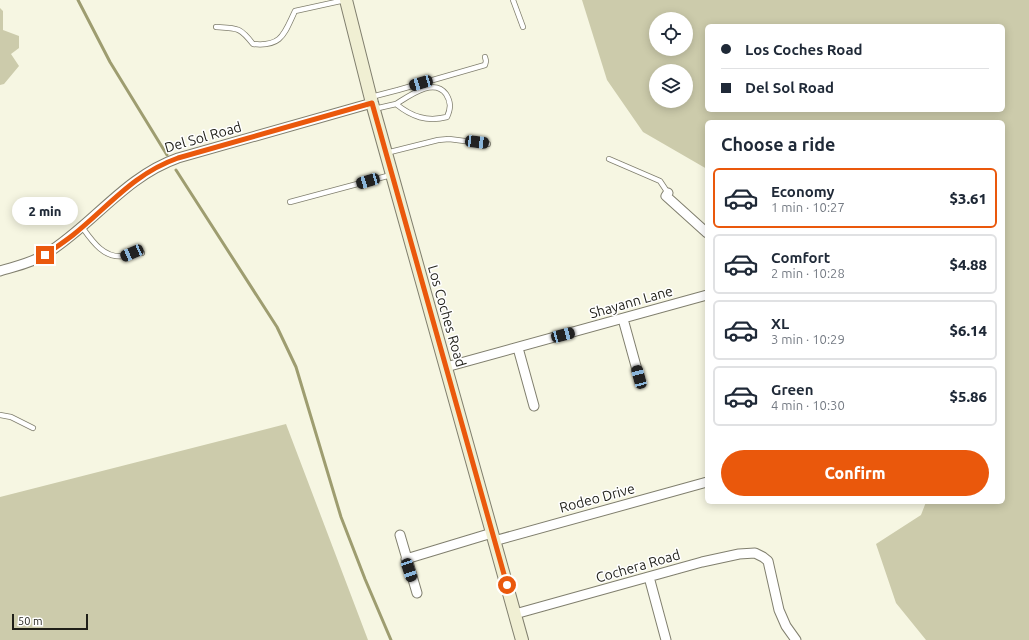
<!DOCTYPE html>
<html lang="en">
<head>
<meta charset="utf-8">
<style>
  :root { --surface:#fff; --page:#f6f6f7; --text:#1f2937; --muted:#747a83; --line:#e0e1e3; --accent:#ea580c }
  body { margin:0; font-family:Ubuntu,sans-serif; background:var(--page); color:var(--text); height:100vh; display:flex; flex-direction:column; font-size:15px; white-space:nowrap }
  * { box-sizing:border-box; margin:0 }
  p { font-size:13px; color:var(--muted) }
  .icon { flex:none; width:22px; height:22px; fill:none; stroke:currentColor; stroke-width:2; stroke-linecap:round; stroke-linejoin:round }
  .map { position:relative; flex:1; overflow:hidden }
  .sheet { position:absolute; left:705px; top:120px; width:300px; height:384px; display:flex; flex-direction:column; background:var(--surface); border-radius:6px; box-shadow:0 2px 10px #0003 }
  .sheet>* { flex:none }
  .guide { position:absolute; left:705px; top:24px; width:300px; height:88px; border-radius:6px; box-shadow:0 2px 10px #0003; display:grid; align-content:center; height:88px; padding:0 16px; background:var(--surface) }
  .buttons { position:absolute; left:649px; top:12px; display:grid; gap:8px }
  .buttons a { display:grid; place-items:center; width:44px; height:44px; border-radius:50%; background:var(--surface); box-shadow:0 2px 10px #0003; font-size:20px }
  .scale { position:absolute; left:12px; bottom:10px; width:76px; box-sizing:border-box; padding-left:4px; border:2px solid #1f1f18; border-top:0; font-size:11px; line-height:14px; white-space:nowrap; color:#1f1f18; -webkit-text-stroke:3px #fff; paint-order:stroke }
  .end { position:absolute; width:18px; height:18px; margin:-9px; border:5px solid #ea580c; background:#fff; box-shadow:0 0 0 2px #fff }
  .from { border-radius:50% }
  .bubble { position:absolute; height:28px; border-radius:14px; background:var(--surface); box-shadow:0 2px 10px #0003; font-size:13px; font-weight:800; line-height:28px; text-align:center }
  .car { position:absolute; width:12px; height:24px; margin:-12px -6px; border-radius:5px; box-shadow:0 0 3px 1px #0007; background:linear-gradient(#222 24%,#8ab4d8 0 40%,#222 0 76%,#8ab4d8 0 86%,#222 0) }
  .guide b { display:flex; align-items:center; gap:14px; height:38px; font-size:15px }
  .guide b+b { border-top:1px solid var(--line) }
  .guide i { width:10px; height:10px; background:var(--text) }
  ul { padding:0; list-style:none }
  li { display:flex; align-items:center; gap:12px; height:60px; margin:0 8px 6px; padding:0 8px; border:2px solid var(--line); border-radius:6px }
  li div { flex:1 }
  li b { display:block; font-size:15px }
  li em { font-style:normal; font-weight:800 }
  li.current { border-color:var(--accent) }
  li>.icon { width:36px; height:36px; stroke-width:1.5 }
  h2 { padding:0 16px; font-size:18px; line-height:48px }
  .action { display:flex; gap:8px; margin-top:auto; padding:8px 16px }
  .action a { flex:1; height:46px; border-radius:24px; background:var(--accent); color:#fff; font-size:16px; font-weight:800; line-height:46px; text-align:center }
  .map>svg:first-child { display:block }
</style>
</head>
<body>
<div class="map">
<svg width="1029" height="640" viewBox="0 0 1029 640">
  <rect width="100%" height="100%" fill="#f6f6e2"/>
  <path fill="#cccbab" fill-rule="evenodd" d="M 582,0 L 1029,0 L 1029,640 L 926,640 L 896,603 L 876,544 L 921,515 L 926,502 L 1003,502 L 1003,122 L 707,122 L 707,169 L 643,132 L 607,80 ZM 656,19 L 686,19 L 686,49 L 656,49 ZM 707,26 L 1003,26 L 1003,110 L 707,110 ZM 656,71 L 686,71 L 686,101 L 656,101 Z
    M 0,8 L 3,11 L 3,30 L 19,36 L 19,48 L 11,54 L 19,66 L 4,84 L 0,85 Z
    M 286,424 L 368,640 L 0,640 L 0,497 Z"/>
  <g fill="none" stroke-linecap="round" stroke-linejoin="round">
    <path stroke="#9e9d70" stroke-width="3" d="M 78,0 L 110,62 L 167,155
      M 176,170 L 277,327 L 296,367 L 341,517 L 365,579 L 391,640"/>
    <g stroke="#807f6e" stroke-width="6">
      <path id="service" d="M 513,0 L 523,27
        M 216,27 C 237,28 240,27 253,44 C 282,47 284,34 295,11 L 345,0
        M 371,97 L 398,90 L 485,65 L 486,61 L 485,57
        M 374,109 L 396,104 C 412,117 427,122 447,117 C 451,108 451,102 446,94 C 434,77 409,96 396,104
        M 386,153 L 438,140 L 449,139 L 488,144
        M 609,159 L 660,181 L 668,193
        M 290,202 L 391,175
        M 82,227 C 92,241 104,259 124,256 C 127,255 130,253 133,253 C 136,252 139,253 142,253
        M 0,415 L 11,417 L 33,428"/>
    </g>
    <g stroke="#807f6e" stroke-width="11">
      <path id="minor" d="M 668,193 L 666,196 L 707,233
        M 0,271 C 16,266 32,263 46,254 C 93,225 124,177 178,158 L 372,103
        M 623,319 L 639,377
        M 518,348 L 534,406
        M 446,367 L 707,295
        M 400,535 L 417,593
        M 494,541 L 707,482
        M 406,559 L 492,533
        M 649,577 L 666,640
        M 515,614 L 702,562 L 739,554 L 755,553 L 763,557 L 768,561 L 779,610 L 786,626 L 796,640"/>
    </g>
    <g stroke="#807f6e" stroke-width="14">
      <path id="secondary" d="M 346,0 L 372,103 L 522,640"/>
    </g>
    <use href="#service" stroke="#fff" stroke-width="4.5"/>
    <use href="#minor" stroke="#fff" stroke-width="9"/>
    <use href="#secondary" stroke="#f0efd3" stroke-width="12"/>
  </g>
  <g fill="none" stroke-linecap="round" stroke-linejoin="round">
    <path stroke="#ea580c" stroke-width="5" d="M 45,255 C 55,248 64,242 73,235 C 109,206 133,174 178,158 L 372,103 L 507,585"/>
  </g>
  <g text-anchor="middle" dominant-baseline="central" stroke-width="3" stroke-linejoin="round" paint-order="stroke">
    <g font-size="14" fill="#1f1f18" stroke="#fff">
      <text transform="translate(203 137) rotate(-16)">Del Sol Road</text>
      <text transform="translate(631 302) rotate(-16)">Shayann Lane</text>
      <text transform="translate(447 316) rotate(74)">Los Coches Road</text>
      <text transform="translate(597 498) rotate(-15)">Rodeo Drive</text>
      <text transform="translate(638 566) rotate(-16)">Cochera Road</text>
    </g>
  </g>
</svg>
<div class="buttons">
<a><svg class="icon" aria-label="locate" viewBox="0 0 24 24"><circle cx="12" cy="12" r="6"/><path d="M12 2v4M12 18v4M2 12h4M18 12h4"/></svg></a>
<a><svg class="icon" aria-label="layers" viewBox="0 0 24 24"><path d="M12 4l9 5-9 5-9-5zM3 14l9 5 9-5"/></svg></a>
</div>
<div class="scale">50 m</div>
<i class="end from" style="left:507px;top:585px"></i>
<i class="end" style="left:45px;top:255px"></i>
<div class="bubble" style="left:12px;top:197px;width:66px">2 min</div>
<i class="car" style="left:421px;top:83px;rotate:254deg"></i>
<i class="car" style="left:477px;top:142px;rotate:97deg"></i>
<i class="car" style="left:368px;top:181px;rotate:254deg"></i>
<i class="car" style="left:132px;top:253px;rotate:247deg"></i>
<i class="car" style="left:563px;top:335px;rotate:75deg"></i>
<i class="car" style="left:639px;top:377px;rotate:345deg"></i>
<i class="car" style="left:409px;top:570px;rotate:162deg"></i>
<div class="guide">
<b><i class="from"></i>Los Coches Road</b>
<b><i></i>Del Sol Road</b>
</div>
<section class="sheet">
<h2>Choose a ride</h2>
<ul>
<li class="current"><svg class="icon" aria-label="car" viewBox="0 0 24 24"><path d="M5 17H2v-5l4-1 3-4h7l3 4 3 1v5h-3M9 17h6M6 11h13"/><circle cx="7" cy="17" r="2"/><circle cx="17" cy="17" r="2"/></svg><div><b>Economy</b><p>1 min · 10:27</p></div><em>$3.61</em></li>
<li><svg class="icon" aria-label="car" viewBox="0 0 24 24"><path d="M5 17H2v-5l4-1 3-4h7l3 4 3 1v5h-3M9 17h6M6 11h13"/><circle cx="7" cy="17" r="2"/><circle cx="17" cy="17" r="2"/></svg><div><b>Comfort</b><p>2 min · 10:28</p></div><em>$4.88</em></li>
<li><svg class="icon" aria-label="car" viewBox="0 0 24 24"><path d="M5 17H2v-5l4-1 3-4h7l3 4 3 1v5h-3M9 17h6M6 11h13"/><circle cx="7" cy="17" r="2"/><circle cx="17" cy="17" r="2"/></svg><div><b>XL</b><p>3 min · 10:29</p></div><em>$6.14</em></li>
<li><svg class="icon" aria-label="car" viewBox="0 0 24 24"><path d="M5 17H2v-5l4-1 3-4h7l3 4 3 1v5h-3M9 17h6M6 11h13"/><circle cx="7" cy="17" r="2"/><circle cx="17" cy="17" r="2"/></svg><div><b>Green</b><p>4 min · 10:30</p></div><em>$5.86</em></li>
</ul>
<div class="action"><a>Confirm</a></div>
</section>
</div>
</body>
</html>
